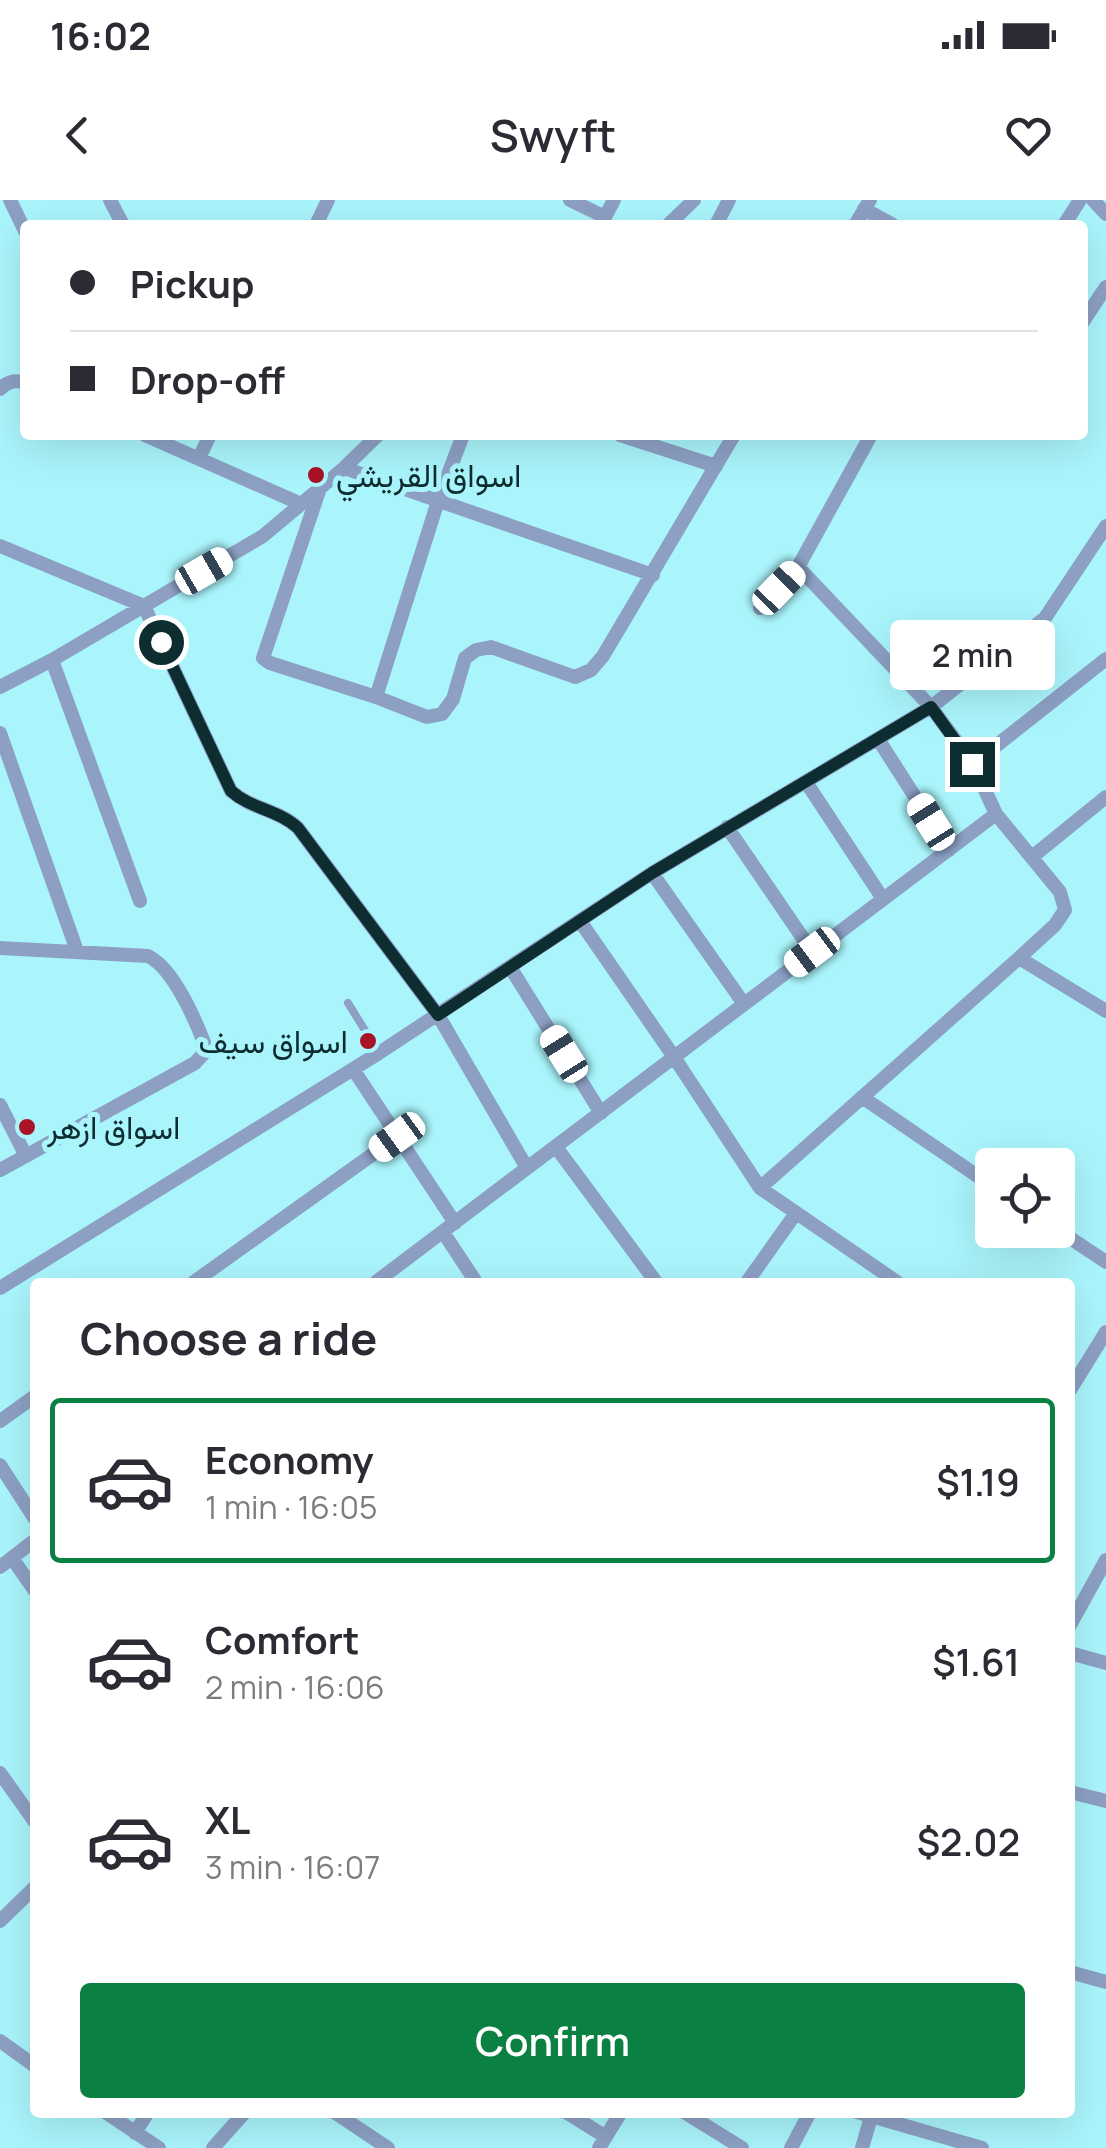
<!DOCTYPE html>
<html lang="en">
<head>
<meta charset="utf-8">
<style>
  :root { --surface:#fff; --page:#f2f2f3; --text:#2b2b33; --muted:#7c7c81; --line:#e1e1e2; --accent:#0b8043 }
  body { margin:0; font-family:Manrope,Vazirmatn,sans-serif; background:var(--page); color:var(--text); height:100vh; display:flex; flex-direction:column; font-size:38px; white-space:nowrap }
  * { box-sizing:border-box; margin:0 }
  p { font-size:32px; color:var(--muted) }
  .icon { flex:none; width:55px; height:55px; fill:none; stroke:currentColor; stroke-width:2; stroke-linecap:round; stroke-linejoin:round }
  .map { position:relative; flex:1; overflow:hidden }
  .side { position:absolute; left:30px; top:1078px; width:1045px; height:840px; display:flex; flex-direction:column; background:var(--surface); border-radius:10px; box-shadow:0 10px 40px #0002 }
  .side>* { flex:none }
  .hud { position:absolute; left:20px; top:20px; width:1068px; height:220px; border-radius:10px; box-shadow:0 10px 40px #0002; display:grid; align-content:center; height:220px; padding:0 50px; background:var(--surface) }
  .controls { position:absolute; left:975px; top:948px; display:grid; gap:20px }
  .controls a { display:grid; place-items:center; width:100px; height:100px; border-radius:10px; background:var(--surface); box-shadow:0 10px 40px #0002; font-size:50px }
  .end { position:absolute; width:45px; height:45px; margin:-22px; border:12px solid #0e2d30; background:#fff; box-shadow:0 0 0 5px #fff }
  .from { border-radius:50% }
  .bubble { position:absolute; height:70px; border-radius:10px; background:var(--surface); box-shadow:0 10px 40px #0002; font-size:32px; font-weight:600; line-height:70px; text-align:center }
  .car { position:absolute; width:30px; height:60px; margin:-30px -15px; border-radius:12px; box-shadow:0 0 8px 2px #0007; background:linear-gradient(#fff 24%,#345 0 40%,#fff 0 76%,#345 0 86%,#fff 0) }
  .hud b { display:flex; align-items:center; gap:35px; height:95px; font-size:38px }
  .hud b+b { border-top:2px solid var(--line) }
  .hud i { width:25px; height:25px; background:var(--text) }
  ul { padding:0; list-style:none }
  li { display:flex; align-items:center; gap:30px; height:165px; margin:0 20px 15px; padding:0 30px; border:5px solid transparent; border-radius:10px }
  li div { flex:1 }
  li b { display:block; font-size:38px }
  li em { font-style:normal; font-weight:600 }
  li.on { border-color:var(--accent) }
  li>.icon { width:90px; height:90px; stroke-width:1.5 }
  h2 { padding:0 50px; font-size:45px; line-height:120px }
  .action { display:flex; gap:20px; margin-top:auto; padding:20px 50px }
  .action a { flex:1; height:115px; border-radius:10px; background:var(--accent); color:#fff; font-size:40px; font-weight:600; line-height:115px; text-align:center }
  .status { display:flex; justify-content:space-between; align-items:center; height:70px; padding:0 50px; background:var(--surface); direction:ltr }
  .status svg { height:28px; fill:currentColor }
  header { display:flex; justify-content:space-between; align-items:center; height:130px; padding:0 50px; background:var(--surface); font-size:45px; font-weight:600 }
  .map>svg:first-child { display:block }
</style>
</head>
<body>
<div class="status"><b>16:02</b><svg viewBox="0 0 49 12"><path d="M0 12V9h3v3zM5 12V6h3v6zM10 12V3h3v9zM15 12V0h3v12zM26 1h20v11H26zM47 4h2v5h-2z"/></svg></div>
<header><svg class="icon" aria-label="back" viewBox="0 0 24 24"><path d="M15 5l-7 7 7 7"/></svg>Swyft<svg class="icon" aria-label="heart" viewBox="0 0 24 24"><path d="M12 20l-8-8c-3-5 5-10 8-4 3-6 11-1 8 4z"/></svg></header>
<div class="map">
<svg width="1106" height="1948" viewBox="0 0 1106 1948">
  <rect width="100%" height="100%" fill="#aaf5fc"/>
  <g fill="none" stroke-linecap="round" stroke-linejoin="round">
    <path stroke="#8da0c4" stroke-width="8" d="M 348,803 L 379,853"/>
    <path stroke="#8da0c4" stroke-width="14" d="M 10,0 L 25,31
      M 110,0 L 123,25
      M 570,0 L 605,17
      M 1093,0 L 1106,14
      M 864,9 L 893,25
      M 316,25 L 328,0
      M 598,25 L 605,17 L 614,0
      M 668,25 L 694,0
      M 716,25 L 729,0
      M 855,25 L 870,0
      M 1064,25 L 1080,0
      M 1082,123 L 1106,87
      M 0,189 C 7,182 15,179 25,183
      M 145,235 L 301,304
      M 620,235 L 716,266
      M 199,258 L 210,235
      M 344,268 L 653,375
      M 320,288 L 263,458 L 270,463 L 376,497 L 427,517 L 442,514 L 453,499 L 465,458 L 476,450 L 491,447 L 575,477 L 591,470 L 603,456 L 734,235
      M 0,346 L 144,406 L 231,591 C 251,609 279,610 298,628 L 438,815 L 527,968
      M 760,408 L 798,367 L 871,235
      M 52,460 L 140,701
      M 0,487 L 52,460 L 263,336 L 344,268 L 378,235
      M 376,497 L 438,301 L 463,235
      M 0,533 L 77,751
      M 878,539 L 949,650
      M 973,564 L 1106,459
      M 806,582 L 883,699
      M 727,627 L 813,753
      M 1032,657 L 1106,597
      M 652,673 L 744,804
      M 580,721 L 674,857 L 760,988 L 897,1082
      M 0,748 L 148,756 C 173,768 195,819 205,845 L 205,852 L 195,863 L 0,970
      M 1019,758 L 1106,811
      M 510,767 L 601,913
      M 353,869 L 455,1023
      M 862,897 L 992,986
      M 0,905 L 26,956
      M 556,947 L 656,1082
      M 760,988 L 1019,758 L 1055,725 L 1065,710 L 1060,692 L 996,614 L 973,564 L 931,507 L 798,367
      M 1058,1030 L 1106,1062
      M 443,1032 L 476,1082
      M 194,1082 L 397,937
      M 376,1082 L 996,614
      M 747,1082 L 796,1013
      M 0,1088 L 379,853 L 652,673 L 931,507 L 1045,418 L 1106,326
      M 1070,1190 L 1106,1132
      M 0,1221 L 35,1196
      M 0,1265 L 35,1319
      M 12,1358 L 35,1391
      M 0,1367 L 35,1340
      M 1070,1425 L 1106,1360
      M 1070,1453 L 1106,1463
      M 0,1573 L 35,1622
      M 1070,1592 L 1106,1601
      M 0,1721 L 35,1687
      M 1070,1772 L 1106,1782
      M 0,1841 L 35,1866
      M 105,1912 L 159,1948
      M 334,1912 L 388,1948
      M 566,1912 L 606,1937
      M 684,1912 L 742,1948
      M 857,1912 L 982,1948
      M 135,1933 L 148,1912
      M 213,1948 L 245,1912
      M 599,1948 L 621,1912
      M 791,1948 L 810,1912
      M 862,1948 L 871,1917"/>
  </g>
  <g fill="none" stroke-linecap="round" stroke-linejoin="round">
    <path stroke="#0e2d30" stroke-width="12" d="M 161,442 L 231,591 C 251,609 279,610 298,628 L 438,815 L 652,673 L 931,507 L 972,564"/>
  </g>
  <g fill="#a91325" stroke="#aaf5fc" stroke-width="4">
    <circle cx="316" cy="275" r="10"/>
    <circle cx="368" cy="841" r="10"/>
    <circle cx="27" cy="927" r="10"/>
  </g>
  <g text-anchor="middle" dominant-baseline="central" stroke-width="10" stroke-linejoin="round" paint-order="stroke">
    <g font-size="32" fill="#0e2d30" stroke="#aaf5fc" text-anchor="start">
      <text x="336" y="275">اسواق القريشي</text>
      <text x="348" y="841" text-anchor="end">اسواق سيف</text>
      <text x="47" y="927">اسواق ازهر</text>
    </g>
  </g>
</svg>
<div class="controls">
<a><svg class="icon" aria-label="locate" viewBox="0 0 24 24"><circle cx="12" cy="12" r="6"/><path d="M12 2v4M12 18v4M2 12h4M18 12h4"/></svg></a>
</div>
<i class="end from" style="left:161px;top:442px"></i>
<i class="end" style="left:972px;top:564px"></i>
<div class="bubble" style="left:890px;top:420px;width:165px">2 min</div>
<i class="car" style="left:204px;top:371px;rotate:60deg"></i>
<i class="car" style="left:779px;top:388px;rotate:44deg"></i>
<i class="car" style="left:931px;top:622px;rotate:328deg"></i>
<i class="car" style="left:812px;top:752px;rotate:233deg"></i>
<i class="car" style="left:564px;top:854px;rotate:328deg"></i>
<i class="car" style="left:397px;top:937px;rotate:234deg"></i>
<div class="hud">
<b><i class="from"></i>Pickup</b>
<b><i></i>Drop-off</b>
</div>
<section class="side">
<h2>Choose a ride</h2>
<ul>
<li class="on"><svg class="icon" aria-label="car" viewBox="0 0 24 24"><path d="M5 17H2v-5l4-1 3-4h7l3 4 3 1v5h-3M9 17h6M6 11h13"/><circle cx="7" cy="17" r="2"/><circle cx="17" cy="17" r="2"/></svg><div><b>Economy</b><p>1 min · 16:05</p></div><em>$1.19</em></li>
<li><svg class="icon" aria-label="car" viewBox="0 0 24 24"><path d="M5 17H2v-5l4-1 3-4h7l3 4 3 1v5h-3M9 17h6M6 11h13"/><circle cx="7" cy="17" r="2"/><circle cx="17" cy="17" r="2"/></svg><div><b>Comfort</b><p>2 min · 16:06</p></div><em>$1.61</em></li>
<li><svg class="icon" aria-label="car" viewBox="0 0 24 24"><path d="M5 17H2v-5l4-1 3-4h7l3 4 3 1v5h-3M9 17h6M6 11h13"/><circle cx="7" cy="17" r="2"/><circle cx="17" cy="17" r="2"/></svg><div><b>XL</b><p>3 min · 16:07</p></div><em>$2.02</em></li>
</ul>
<div class="action"><a>Confirm</a></div>
</section>
</div>
</body>
</html>
